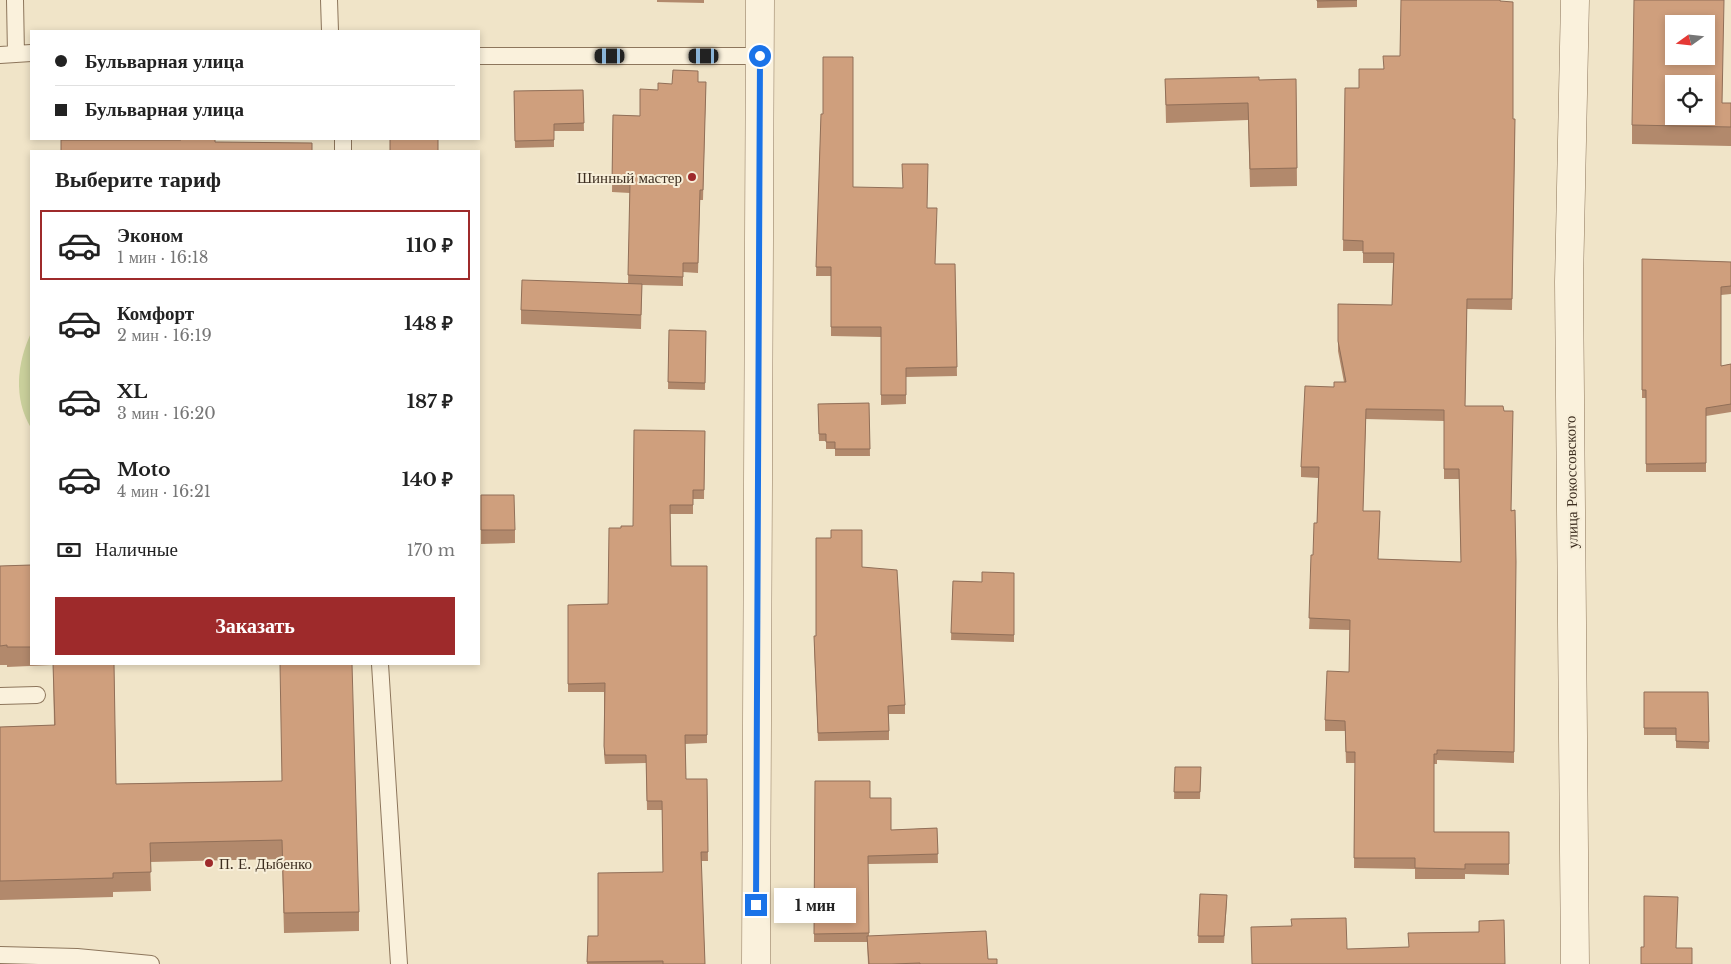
<!DOCTYPE html>
<html lang="ru">
<head>
<meta charset="utf-8">
<style>
  :root { --surface:#fff; --page:#f6f6f6; --text:#222; --muted:#767676; --line:#e0e0e0; --accent:#9e2a2b }
  body { margin:0; font-family:"Libre Baskerville",serif; background:var(--page); color:var(--text); height:100vh; display:flex; flex-direction:column; font-size:19px; white-space:nowrap }
  * { box-sizing:border-box; margin:0 }
  p { font-size:16px; color:var(--muted) }
  .icon { flex:none; width:28px; height:28px; fill:none; stroke:currentColor; stroke-width:2; stroke-linecap:round; stroke-linejoin:round }
  .map { position:relative; flex:1; overflow:hidden }
  .drawer { position:absolute; left:30px; top:150px; width:450px; height:515px; display:flex; flex-direction:column; background:var(--surface); border-radius:0px; box-shadow:0 2px 8px #0003 }
  .drawer>* { flex:none }
  .top-card { position:absolute; left:30px; top:30px; width:450px; height:110px; border-radius:0px; box-shadow:0 2px 8px #0003; display:grid; align-content:center; height:110px; padding:0 25px; background:var(--surface) }
  .needle { width:32px; rotate:255deg }
  .controls { position:absolute; left:1665px; top:15px; display:grid; gap:10px }
  .controls a { display:grid; place-items:center; width:50px; height:50px; border-radius:0px; background:var(--surface); box-shadow:0 2px 8px #0003; font-size:25px }
  .end { position:absolute; width:22px; height:22px; margin:-11px; border:6px solid #1a73e8; background:#fff; box-shadow:0 0 0 2px #fff }
  .from { border-radius:50% }
  .bubble { position:absolute; height:35px; border-radius:0px; background:var(--surface); box-shadow:0 2px 8px #0003; font-size:16px; font-weight:700; line-height:35px; text-align:center }
  .car { position:absolute; width:15px; height:30px; margin:-15px -8px; border-radius:6px; box-shadow:0 0 4px 1px #0007; background:linear-gradient(#222 24%,#8ab4d8 0 40%,#222 0 76%,#8ab4d8 0 86%,#222 0) }
  .top-card b { display:flex; align-items:center; gap:18px; height:48px; font-size:19px }
  .top-card b+b { border-top:1px solid var(--line) }
  .top-card i { width:12px; height:12px; background:var(--text) }
  ul { padding:0; list-style:none }
  li { display:flex; align-items:center; gap:15px; height:70px; margin:0 10px 8px; padding:0 15px; border:2px solid transparent; border-radius:0px }
  li div { flex:1 }
  li b { display:block; font-size:19px }
  li em { font-style:normal; font-weight:700 }
  li.selected { border-color:var(--accent) }
  li>.icon { width:45px; height:45px; stroke-width:1.5 }
  h2 { padding:0 25px; font-size:22px; line-height:60px }
  .pay { display:flex; align-items:center; gap:12px; height:55px; padding:0 25px; font-size:19px }
  .pay p { margin-inline-start:auto }
  .button { display:flex; gap:10px; margin-top:auto; padding:10px 25px }
  .button a { flex:1; height:58px; border-radius:0px; background:var(--accent); color:#fff; font-size:20px; font-weight:700; line-height:58px; text-align:center }
  .map>svg:first-child { display:block }
</style>
</head>
<body>
<div class="map">
<svg width="1731" height="964" viewBox="0 0 1731 964">
  <rect width="100%" height="100%" fill="#f0e4c8"/>
  <path fill="#c9cf9b" d="M 31,333 L 31,428 C 13,398 17,363 31,333 Z"/>
  <g fill="none" stroke-linecap="round" stroke-linejoin="round">
    <g stroke="#8d765c" stroke-width="18">
      <path id="lane" d="M 15,0 L 16,54
        M 329,0 L 330,31
        M 0,55 L 31,53
        M 479,56 L 760,56
        M 343,139 L 343,151
        M 380,664 L 399,964
        M 0,696 L 37,695
        M 0,955 L 77,957 L 151,964"/>
    </g>
    <g stroke="#8d765c" stroke-width="29">
      <path id="street" d="M 1575,0 L 1569,282 L 1575,964
        M 756,964 L 760,0"/>
    </g>
    <use href="#lane" stroke="#faf1dc" stroke-width="16"/>
    <use href="#street" stroke="#faf1dc" stroke-width="28"/>
  </g>
  <path fill="#b2896c" fill-rule="evenodd" d="M 657,0 L 704,0 L 704,3 L 657,2 Z
    M 1317,0 L 1357,0 L 1357,7 L 1317,8 Z
    M 1500,1 L 1513,119 L 1515,129 L 1512,310 L 1467,309 L 1465,406 L 1512,511 L 1515,510 L 1514,763 L 1437,760 L 1437,764 L 1434,764 L 1434,832 L 1509,832 L 1509,875 L 1465,874 L 1465,879 L 1415,879 L 1415,869 L 1354,868 L 1355,763 L 1346,763 L 1345,731 L 1325,731 L 1325,720 L 1349,672 L 1350,630 L 1309,629 L 1313,555 L 1317,523 L 1318,478 L 1301,477 L 1301,467 L 1334,387 L 1344,382 L 1338,351 L 1338,304 L 1392,305 L 1393,263 L 1363,263 L 1363,251 L 1343,251 L 1345,88 L 1359,88 L 1400,56 ZM 1366,419 L 1444,421 L 1444,479 L 1459,479 L 1461,562 L 1378,559 L 1380,522 L 1363,511 Z
    M 1165,79 L 1259,80 L 1296,79 L 1297,186 L 1250,187 L 1248,120 L 1166,123 Z
    M 698,82 L 706,82 L 703,200 L 700,200 L 698,273 L 683,272 L 683,286 L 642,285 L 641,329 L 521,324 L 521,310 L 628,284 L 630,193 L 612,192 L 613,115 L 640,116 L 658,90 L 672,84 Z
    M 583,90 L 584,131 L 554,131 L 554,147 L 515,148 L 514,91 Z
    M 1723,103 L 1731,103 L 1731,146 L 1632,144 L 1632,125 Z
    M 821,114 L 853,187 L 927,208 L 935,264 L 955,264 L 957,376 L 906,377 L 906,404 L 881,405 L 881,337 L 831,336 L 831,276 L 816,276 Z
    M 1642,259 L 1731,262 L 1731,294 L 1721,295 L 1721,366 L 1731,364 L 1731,412 L 1706,416 L 1706,472 L 1646,472 L 1646,398 L 1642,398 Z
    M 669,330 L 706,331 L 705,390 L 668,389 Z
    M 869,403 L 870,456 L 835,456 L 835,449 L 826,449 L 826,441 L 819,441 L 818,404 Z
    M 705,431 L 704,499 L 693,499 L 693,514 L 670,514 L 671,566 L 707,566 L 707,743 L 685,744 L 686,779 L 707,779 L 708,861 L 701,861 L 705,964 L 587,964 L 588,936 L 598,936 L 663,872 L 662,810 L 647,810 L 646,763 L 605,764 L 604,755 L 604,692 L 568,692 L 568,605 L 608,604 L 621,528 L 633,526 Z
    M 481,495 L 515,530 L 515,543 L 481,544 Z
    M 31,565 L 31,664 L 171,664 L 114,665 L 116,784 L 282,781 L 359,912 L 359,931 L 284,933 L 282,859 L 150,862 L 151,891 L 113,892 L 113,897 L 0,900 L 0,727 L 54,725 L 53,665 L 7,667 L 7,665 L 0,665 L 0,566 Z
    M 862,567 L 905,705 L 905,714 L 889,714 L 889,740 L 818,741 L 814,645 L 816,636 Z
    M 1014,573 L 1014,642 L 951,640 L 953,581 L 982,582 Z
    M 1644,692 L 1708,692 L 1709,749 L 1676,748 L 1676,735 L 1644,735 Z
    M 1175,767 L 1201,767 L 1200,799 L 1174,799 Z
    M 815,781 L 870,798 L 891,830 L 937,828 L 938,863 L 868,864 L 869,936 L 988,959 L 997,964 L 868,964 L 867,942 L 814,942 Z
    M 1200,894 L 1227,902 L 1224,943 L 1198,943 Z"/>
  <path fill="#cf9f7d" stroke="#916f58" fill-rule="evenodd" d="M 1317,0 L 1357,0 L 1317,1 Z
    M 1401,0 L 1500,0 L 1500,1 L 1513,2 L 1513,119 L 1515,119 L 1512,299 L 1467,299 L 1465,406 L 1503,406 L 1504,411 L 1513,411 L 1511,511 L 1515,510 L 1516,562 L 1514,752 L 1437,750 L 1437,754 L 1434,754 L 1434,832 L 1509,832 L 1509,864 L 1465,864 L 1465,869 L 1415,868 L 1415,858 L 1354,858 L 1355,752 L 1346,752 L 1345,721 L 1325,720 L 1327,671 L 1349,672 L 1350,620 L 1309,618 L 1311,555 L 1313,555 L 1314,523 L 1317,523 L 1319,467 L 1301,467 L 1305,386 L 1334,387 L 1334,382 L 1346,382 L 1338,341 L 1338,304 L 1392,305 L 1394,253 L 1363,253 L 1363,241 L 1343,240 L 1345,88 L 1359,88 L 1359,69 L 1384,69 L 1383,56 L 1400,56 ZM 1366,409 L 1444,410 L 1444,469 L 1459,469 L 1461,562 L 1378,559 L 1380,511 L 1363,511 Z
    M 1634,0 L 1724,0 L 1722,103 L 1731,103 L 1731,127 L 1632,125 ZM 1674,24 L 1706,24 L 1706,56 L 1674,56 ZM 1674,84 L 1706,84 L 1706,116 L 1674,116 Z
    M 823,57 L 853,57 L 853,187 L 903,188 L 902,164 L 928,164 L 927,208 L 937,208 L 935,264 L 955,264 L 957,367 L 906,368 L 906,395 L 881,395 L 881,327 L 831,327 L 831,267 L 816,267 L 821,114 L 823,114 Z
    M 673,70 L 698,71 L 698,82 L 706,82 L 703,190 L 700,190 L 698,263 L 683,263 L 683,277 L 628,275 L 630,183 L 612,182 L 613,115 L 640,116 L 640,89 L 658,90 L 658,83 L 672,84 Z
    M 1259,77 L 1259,80 L 1296,79 L 1297,168 L 1250,169 L 1248,103 L 1166,105 L 1165,79 Z
    M 583,90 L 584,123 L 554,124 L 554,140 L 515,141 L 514,91 Z
    M 181,139 L 215,139 L 215,142 L 312,143 L 312,151 L 61,151 L 61,140 L 181,140 Z
    M 390,139 L 438,139 L 438,151 L 390,151 Z
    M 1642,259 L 1731,262 L 1731,286 L 1721,287 L 1721,366 L 1731,364 L 1731,404 L 1706,408 L 1706,463 L 1646,464 L 1646,390 L 1642,390 Z
    M 522,280 L 642,284 L 641,315 L 521,310 Z
    M 669,330 L 706,331 L 705,383 L 668,382 Z
    M 869,403 L 870,449 L 835,449 L 835,442 L 826,442 L 826,434 L 819,434 L 818,404 Z
    M 634,430 L 705,431 L 704,490 L 693,490 L 693,505 L 670,505 L 671,566 L 707,566 L 707,735 L 685,735 L 686,779 L 707,779 L 708,852 L 701,852 L 705,964 L 663,964 L 663,961 L 587,962 L 588,936 L 598,936 L 598,873 L 663,872 L 662,801 L 647,801 L 646,755 L 605,755 L 604,746 L 605,683 L 568,684 L 568,605 L 608,604 L 609,528 L 621,528 L 621,526 L 633,526 Z
    M 481,495 L 514,495 L 515,530 L 481,530 Z
    M 831,530 L 862,530 L 862,567 L 897,570 L 905,705 L 888,706 L 889,731 L 818,733 L 814,636 L 816,636 L 816,538 L 831,538 Z
    M 31,565 L 31,647 L 7,647 L 7,645 L 0,646 L 0,566 Z
    M 982,572 L 1014,573 L 1014,635 L 951,633 L 953,581 L 982,582 Z
    M 53,664 L 114,664 L 116,784 L 282,781 L 280,664 L 352,664 L 359,912 L 284,913 L 282,840 L 150,843 L 151,872 L 113,873 L 113,878 L 0,881 L 0,727 L 55,725 Z
    M 1644,692 L 1708,692 L 1709,742 L 1676,741 L 1676,728 L 1644,728 Z
    M 1175,767 L 1201,767 L 1200,792 L 1174,792 Z
    M 815,781 L 870,781 L 870,798 L 891,798 L 891,830 L 937,828 L 938,854 L 868,856 L 869,933 L 814,934 Z
    M 1200,894 L 1227,895 L 1224,936 L 1198,936 Z
    M 1644,896 L 1678,897 L 1676,948 L 1692,948 L 1692,964 L 1641,964 L 1641,947 L 1644,947 Z
    M 1346,918 L 1347,949 L 1409,947 L 1408,933 L 1479,932 L 1479,921 L 1504,920 L 1505,964 L 1252,964 L 1251,927 L 1292,926 L 1291,919 Z
    M 986,931 L 988,959 L 997,959 L 997,964 L 920,964 L 920,963 L 892,964 L 869,964 L 867,936 Z"/>
  <g fill="none" stroke-linecap="round" stroke-linejoin="round">
    <path stroke="#1a73e8" stroke-width="6" d="M 756,905 L 760,56"/>
  </g>
  <g fill="#9e2a2b" stroke="#f7eed8" stroke-width="2">
    <circle cx="692" cy="177" r="5"/>
    <circle cx="209" cy="863" r="5"/>
  </g>
  <g text-anchor="middle" dominant-baseline="central" stroke-width="4" stroke-linejoin="round" paint-order="stroke">
    <g font-size="15" fill="#3d2e20" stroke="#f7eed8" text-anchor="end">
      <text x="682" y="177">Шинный мастер</text>
      <text x="219" y="863" text-anchor="start">П. Е. Дыбенко</text>
    </g>
    <g font-size="15" fill="#3d2e20" stroke="#f7eed8">
      <text transform="translate(1571 482) rotate(-91)">улица Рокоссовского</text>
    </g>
  </g>
</svg>
<div class="controls">
<a><svg class="needle" viewBox="-14 -14 28 28"><path d="M0-13l5 13h-10z" fill="#e53935"/><path d="M0 13l5-13h-10z" fill="#767676"/></svg></a>
<a><svg class="icon" aria-label="locate" viewBox="0 0 24 24"><circle cx="12" cy="12" r="6"/><path d="M12 2v4M12 18v4M2 12h4M18 12h4"/></svg></a>
</div>
<i class="end from" style="left:760px;top:56px"></i>
<i class="end" style="left:756px;top:905px"></i>
<div class="bubble" style="left:774px;top:888px;width:82px">1 мин</div>
<i class="car" style="left:610px;top:56px;rotate:270deg"></i>
<i class="car" style="left:704px;top:56px;rotate:270deg"></i>
<div class="top-card">
<b><i class="from"></i>Бульварная улица</b>
<b><i></i>Бульварная улица</b>
</div>
<section class="drawer">
<h2>Выберите тариф</h2>
<ul>
<li class="selected"><svg class="icon" aria-label="car" viewBox="0 0 24 24"><path d="M5 17H2v-5l4-1 3-4h7l3 4 3 1v5h-3M9 17h6M6 11h13"/><circle cx="7" cy="17" r="2"/><circle cx="17" cy="17" r="2"/></svg><div><b>Эконом</b><p>1 мин · 16:18</p></div><em>110 ₽</em></li>
<li><svg class="icon" aria-label="car" viewBox="0 0 24 24"><path d="M5 17H2v-5l4-1 3-4h7l3 4 3 1v5h-3M9 17h6M6 11h13"/><circle cx="7" cy="17" r="2"/><circle cx="17" cy="17" r="2"/></svg><div><b>Комфорт</b><p>2 мин · 16:19</p></div><em>148 ₽</em></li>
<li><svg class="icon" aria-label="car" viewBox="0 0 24 24"><path d="M5 17H2v-5l4-1 3-4h7l3 4 3 1v5h-3M9 17h6M6 11h13"/><circle cx="7" cy="17" r="2"/><circle cx="17" cy="17" r="2"/></svg><div><b>XL</b><p>3 мин · 16:20</p></div><em>187 ₽</em></li>
<li><svg class="icon" aria-label="car" viewBox="0 0 24 24"><path d="M5 17H2v-5l4-1 3-4h7l3 4 3 1v5h-3M9 17h6M6 11h13"/><circle cx="7" cy="17" r="2"/><circle cx="17" cy="17" r="2"/></svg><div><b>Moto</b><p>4 мин · 16:21</p></div><em>140 ₽</em></li>
</ul>
<div class="pay"><svg class="icon" aria-label="cash" viewBox="0 0 24 24"><path d="M3 7h18v10H3z"/><circle cx="12" cy="12" r="2"/></svg>Наличные<p>170 m</p></div>
<div class="button"><a>Заказать</a></div>
</section>
</div>
</body>
</html>
